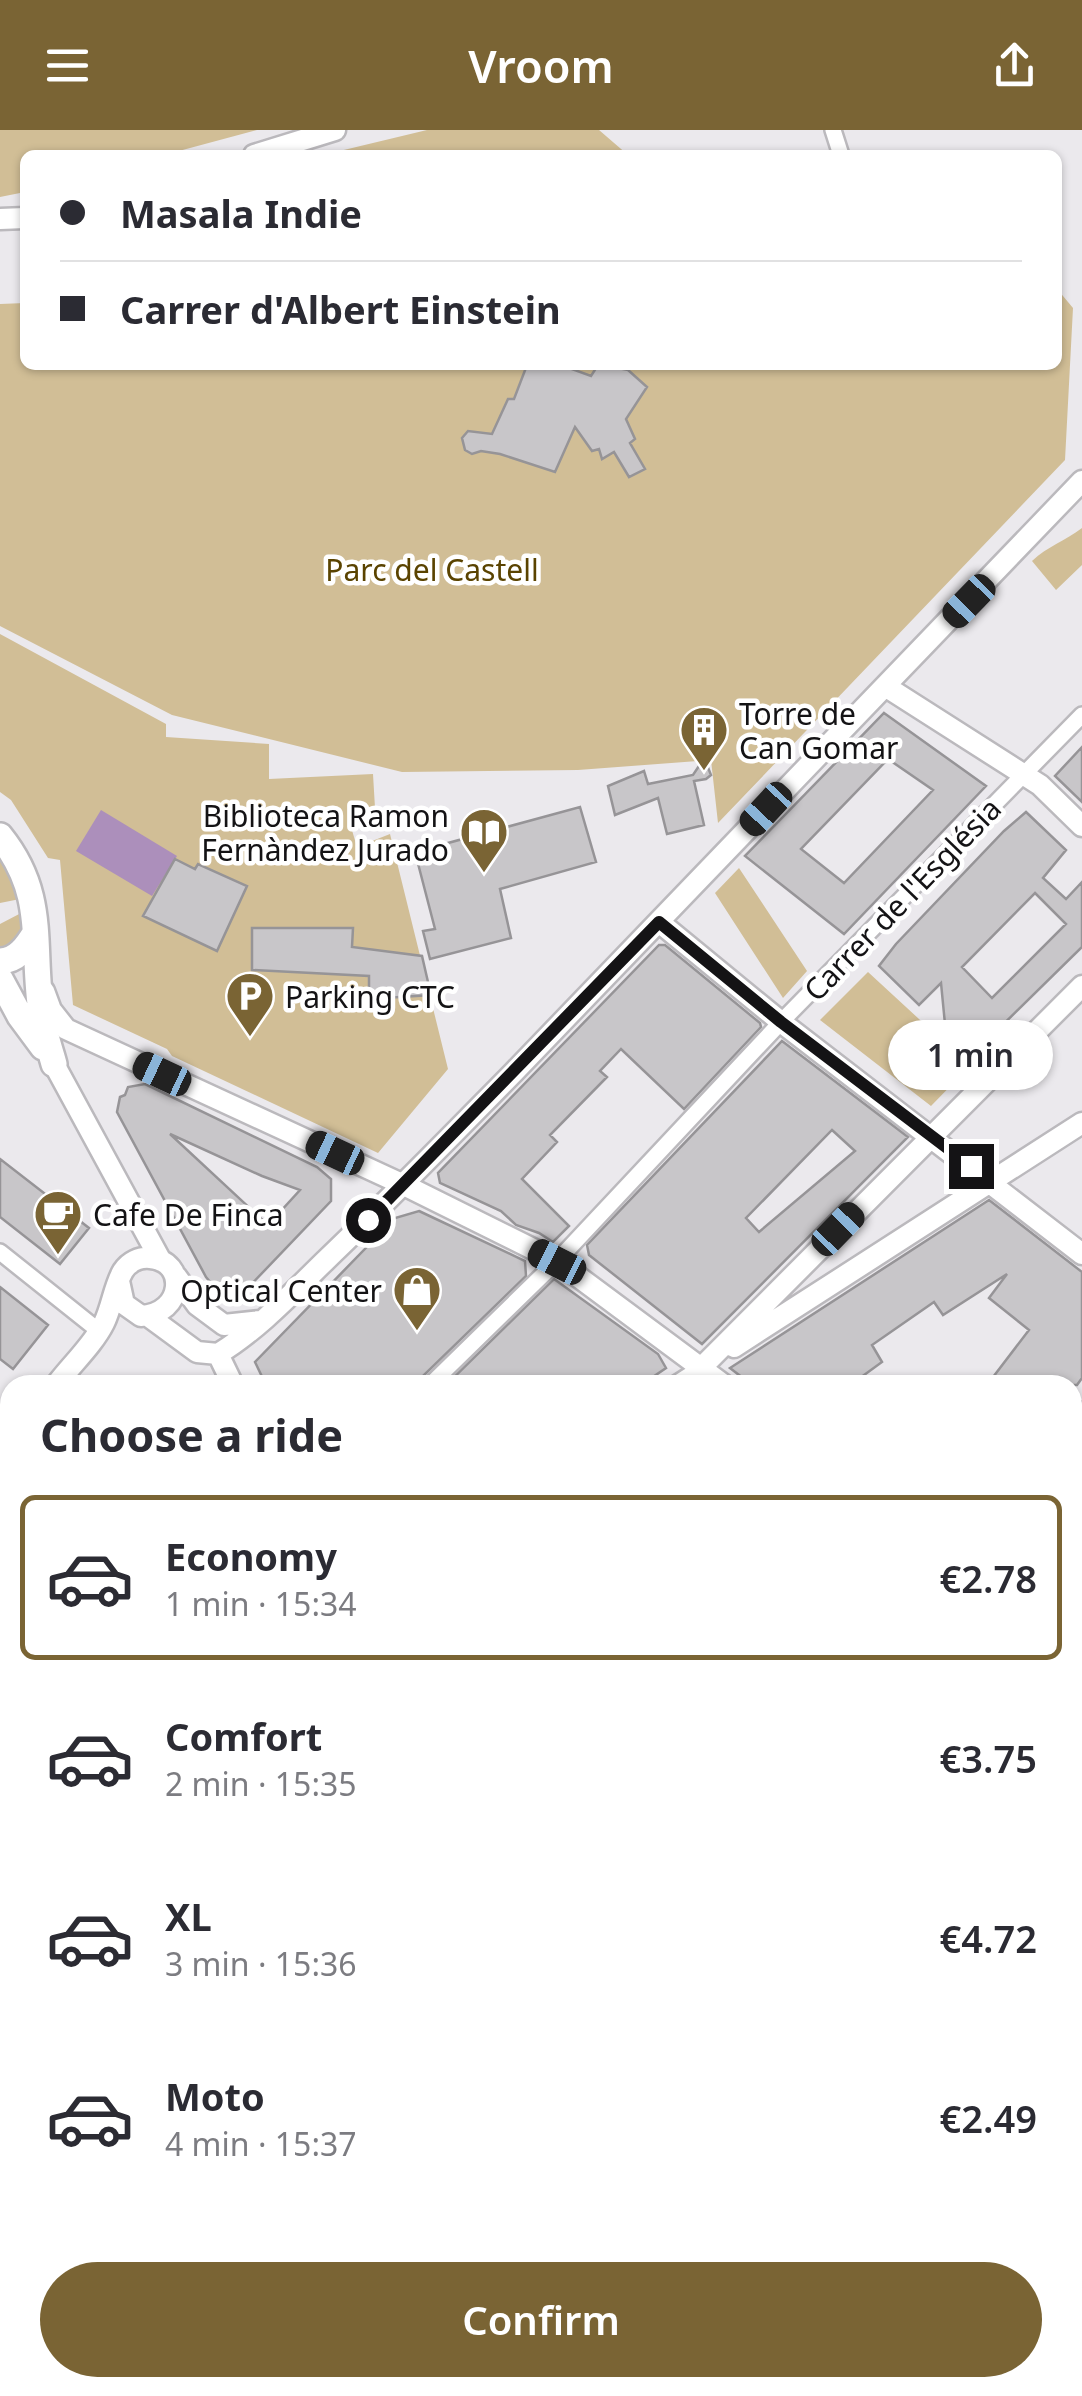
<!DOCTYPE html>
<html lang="en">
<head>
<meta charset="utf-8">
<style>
  :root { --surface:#fff; --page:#f2f2f3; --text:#2b2b33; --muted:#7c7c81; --line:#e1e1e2; --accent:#7a6434 }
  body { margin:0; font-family:"Noto Sans",sans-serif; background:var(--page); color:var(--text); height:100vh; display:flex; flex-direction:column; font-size:38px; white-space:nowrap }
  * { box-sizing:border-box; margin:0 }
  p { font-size:32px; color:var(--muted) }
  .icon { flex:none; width:55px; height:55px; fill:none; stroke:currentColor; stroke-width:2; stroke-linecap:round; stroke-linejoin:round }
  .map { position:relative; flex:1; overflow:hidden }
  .panel { position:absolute; left:0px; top:1245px; width:1082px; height:1022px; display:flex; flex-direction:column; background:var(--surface); border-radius:30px 30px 0 0; box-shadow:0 2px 8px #0004 }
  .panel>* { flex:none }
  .top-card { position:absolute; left:20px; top:20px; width:1042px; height:220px; border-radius:15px; box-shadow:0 2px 8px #0004; display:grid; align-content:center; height:220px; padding:0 40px; background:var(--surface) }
  .end { position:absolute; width:45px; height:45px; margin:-22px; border:12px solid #141315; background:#fff; box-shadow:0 0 0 5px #fff }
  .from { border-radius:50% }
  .bubble { position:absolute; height:70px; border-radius:35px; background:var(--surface); box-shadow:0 2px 8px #0004; font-size:32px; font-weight:600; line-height:70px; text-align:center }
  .car { position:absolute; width:30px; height:60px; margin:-30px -15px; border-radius:12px; box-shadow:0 0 8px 2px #0007; background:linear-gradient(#222 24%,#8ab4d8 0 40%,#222 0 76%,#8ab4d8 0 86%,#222 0) }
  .top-card b { display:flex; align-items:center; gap:35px; height:95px; font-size:38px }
  .top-card b+b { border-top:2px solid var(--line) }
  .top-card i { width:25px; height:25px; background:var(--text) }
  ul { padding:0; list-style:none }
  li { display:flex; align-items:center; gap:30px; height:165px; margin:0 20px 15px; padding:0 20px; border:5px solid transparent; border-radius:15px }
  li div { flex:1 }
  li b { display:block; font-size:38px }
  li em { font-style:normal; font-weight:600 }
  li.on { border-color:var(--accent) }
  li>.icon { width:90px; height:90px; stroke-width:1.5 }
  h2 { padding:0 40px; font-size:45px; line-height:120px }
  .button { display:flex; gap:20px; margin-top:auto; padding:20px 40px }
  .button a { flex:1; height:115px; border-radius:60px; background:var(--accent); color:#fff; font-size:40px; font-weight:600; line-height:115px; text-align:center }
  header { display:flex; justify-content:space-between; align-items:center; height:130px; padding:0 40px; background:var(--accent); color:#fff; font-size:45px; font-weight:600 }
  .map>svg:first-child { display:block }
</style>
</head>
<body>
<header><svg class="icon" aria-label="menu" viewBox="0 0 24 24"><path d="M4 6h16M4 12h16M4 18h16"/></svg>Vroom<svg class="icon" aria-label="share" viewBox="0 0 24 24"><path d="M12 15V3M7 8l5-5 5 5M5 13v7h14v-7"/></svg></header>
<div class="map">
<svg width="1082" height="2266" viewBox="0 0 1082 2266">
  <rect width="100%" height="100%" fill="#ebe9ed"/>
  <path fill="#e4dde7" d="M 1082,1755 L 1082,1879 L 1073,1889 L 1073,1765 Z
    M 620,2258 L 733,2258 L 724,2266 L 612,2266 Z"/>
  <path fill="#d1be96" d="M 0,0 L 257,0 L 164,25 L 25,25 L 25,62 L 0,67 Z
    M 427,0 L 599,0 L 628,25 L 323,25 Z
    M 1058,160 L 1073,178 L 1065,330 L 718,693 L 711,630 L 578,640 L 402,642 L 172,585 L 0,496 L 0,174 L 25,173 L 25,235 L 1058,235 Z
    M 1082,398 L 1082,435 L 1056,460 L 1032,431 C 1048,416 1065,411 1082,398 Z
    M 0,504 L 166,594 L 166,607 L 269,614 L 269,649 L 373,644 L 376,695 L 351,697 L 357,717 L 390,704 L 448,939 L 378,1023 L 172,926 L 167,919 L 73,875 L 60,730 L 48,728 L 11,670 L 0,662 Z
    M 0,724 L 10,739 L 20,769 L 0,773 Z
    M 739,738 L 807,841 L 783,868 L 715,763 Z
    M 23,782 L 22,803 L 7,819 L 0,820 L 0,794 Z
    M 868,842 L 970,936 L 931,976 L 820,890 Z
    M 1082,2148 L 1082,2266 L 1035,2266 L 1031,2258 L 1072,2258 L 1073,2153 Z"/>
  <path fill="#ac8fbb" d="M 101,680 L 177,726 L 152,766 L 76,721 Z"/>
  <path fill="#c8c6c9" stroke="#969497" stroke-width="2.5" fill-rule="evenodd" d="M 527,235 L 561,235 L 591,246 L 598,235 L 603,235 L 628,240 L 647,257 L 626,289 L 635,309 L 630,313 L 645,339 L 629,347 L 614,322 L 602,329 L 599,319 L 592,321 L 575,297 L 555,342 L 500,324 L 481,321 L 472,324 L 465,320 L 462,308 L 468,301 L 492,304 L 508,269 L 514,269 Z
    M 884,583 L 986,656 L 844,804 L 745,726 ZM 888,629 L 933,660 L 844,753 L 801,719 Z
    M 1082,617 L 1082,672 L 1055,646 Z
    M 707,635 L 711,645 L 706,649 L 694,651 L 704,695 L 667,704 L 658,668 L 615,685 L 608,656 L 644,641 L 648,654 L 693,645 L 699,636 Z
    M 580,677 L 596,732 L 500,759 L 511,808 L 430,829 L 423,801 L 435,799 L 415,722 Z
    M 1026,682 L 1066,720 L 1043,748 L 1066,769 L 1082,752 L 1082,817 L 974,923 L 945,894 L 941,853 L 919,875 L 879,836 L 896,814 L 1004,701 ZM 1035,763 L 1066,794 L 992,868 L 962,837 Z
    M 175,729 L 195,739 L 198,734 L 247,756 L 217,821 L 143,786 Z
    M 252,798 L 353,798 L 352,817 L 422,826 L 431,865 L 369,869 L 369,846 L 252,840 Z
    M 659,815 L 665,815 L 760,893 L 761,897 L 684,979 L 621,919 L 600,941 L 607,947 L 550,1005 L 557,1012 L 522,1049 L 569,1096 L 553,1112 L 539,1103 L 516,1095 L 501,1081 L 440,1053 L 438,1043 Z
    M 782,911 L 908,1007 L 702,1214 L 589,1125 L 587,1115 ZM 832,1000 L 855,1021 L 759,1102 L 746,1088 Z
    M 145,954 L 317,1037 L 331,1049 L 331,1071 L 244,1162 L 221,1165 L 206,1147 L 117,982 L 120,967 L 125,965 L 128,957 ZM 170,1004 L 262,1046 L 300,1060 L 268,1095 Z
    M 0,1029 L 89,1098 L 60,1134 L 0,1087 Z
    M 989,1070 L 1082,1142 L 1082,1248 L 1077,1255 L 1031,1255 L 1022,1249 L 1017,1255 L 987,1255 L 1029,1200 L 989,1168 L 1007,1144 L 943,1185 L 934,1172 L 872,1215 L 882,1232 L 860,1248 L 870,1255 L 752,1255 L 730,1238 Z
    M 419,1081 L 525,1131 L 526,1146 L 422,1247 L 419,1255 L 266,1255 L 255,1232 L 395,1088 Z
    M 554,1149 L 658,1224 L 666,1238 L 641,1255 L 446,1255 Z
    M 0,1157 L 48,1195 L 13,1239 L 0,1229 Z"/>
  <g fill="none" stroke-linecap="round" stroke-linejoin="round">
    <g stroke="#bbb9bd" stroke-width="20">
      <path id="pedestrian" d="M 833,0 L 841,25
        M 0,1122 L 99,1201
        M 430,1255 L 557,1131 L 781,892 L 1082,585
        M 674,1255 L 702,1237
        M 0,1399 L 10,1408"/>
    </g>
    <g stroke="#bbb9bd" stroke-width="25">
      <path id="minor" d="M 254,25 L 335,0
        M 0,89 L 25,88
        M 885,556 L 1040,655 L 1082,696
        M 659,792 L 781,892 L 1082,1124
        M 44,861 L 51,880 L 66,899 L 404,1055 L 557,1131 L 724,1255
        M 54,934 L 161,1131
        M 176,1146 L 197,1175 L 224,1195 L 260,1191
        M 148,1186 L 197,1222 L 218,1224 C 259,1199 292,1163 326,1130 C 391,1068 452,1005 514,942 C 704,746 892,548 1082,351
        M 734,1217 L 1082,993
        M 218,1224 L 233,1255
        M 702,1237 L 1082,856
        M 56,1255 C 71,1235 93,1215 104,1193 C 112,1177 114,1156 123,1141 C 129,1132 139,1127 150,1128 C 188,1131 184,1184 141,1186 L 124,1174 L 119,1151
        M 0,1326 L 10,1314
        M 1072,1497 L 1082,1504
        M 1072,1536 L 1082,1544
        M 1072,1575 L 1082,1582
        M 0,1671 L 10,1680
        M 1072,1701 L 1082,1692
        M 0,1757 L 10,1745
        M 0,1948 L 10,1956
        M 1072,2062 L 1082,2058
        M 0,2225 L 10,2233
        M 40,2258 L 50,2266
        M 348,2258 L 354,2266
        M 870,2258 L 875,2266
        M 769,2266 L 779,2258"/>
    </g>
    <g stroke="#bbb9bd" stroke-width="30">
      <path id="tertiary" d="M 0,706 C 49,767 30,818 42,888 C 44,903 50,919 54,934
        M 0,831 C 17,831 27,816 35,803
        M 0,849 L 20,886 L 43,917
        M 1072,1297 L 1082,1285
        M 309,2266 L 316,2258"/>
    </g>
    <use href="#pedestrian" stroke="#fff" stroke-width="15"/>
    <use href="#minor" stroke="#fff" stroke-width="20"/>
    <use href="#tertiary" stroke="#fff" stroke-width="25"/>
    <g stroke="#5e5d5f" stroke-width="10">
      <path id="rail" d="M 1072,1812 L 1082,1802
        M 646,2266 L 654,2258"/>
    </g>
    <use href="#rail" stroke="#fff" stroke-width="6" stroke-dasharray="19" stroke-linecap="butt"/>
  </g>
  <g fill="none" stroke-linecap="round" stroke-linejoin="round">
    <path stroke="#141315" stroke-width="12" d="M 368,1090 L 659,792 L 781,892 L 971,1036"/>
  </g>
  <defs>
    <g id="building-pin" transform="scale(2.5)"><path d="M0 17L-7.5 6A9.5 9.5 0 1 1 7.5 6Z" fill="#7a6434" stroke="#fff"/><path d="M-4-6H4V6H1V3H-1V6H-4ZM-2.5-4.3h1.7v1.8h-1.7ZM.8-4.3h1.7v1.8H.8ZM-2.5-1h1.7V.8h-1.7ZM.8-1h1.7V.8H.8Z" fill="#fff"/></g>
    <g id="library-pin" transform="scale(2.5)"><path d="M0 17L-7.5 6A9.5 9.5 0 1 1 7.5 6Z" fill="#7a6434" stroke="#fff"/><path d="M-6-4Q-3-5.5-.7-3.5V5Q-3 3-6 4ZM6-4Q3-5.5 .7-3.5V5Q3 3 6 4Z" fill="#fff"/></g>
    <g id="parking-pin" transform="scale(2.5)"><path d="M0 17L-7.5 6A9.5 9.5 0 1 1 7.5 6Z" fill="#7a6434" stroke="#fff"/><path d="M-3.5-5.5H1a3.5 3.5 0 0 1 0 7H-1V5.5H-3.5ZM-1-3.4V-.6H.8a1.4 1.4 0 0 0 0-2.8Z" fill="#fff"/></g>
    <g id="cafe-pin" transform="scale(2.5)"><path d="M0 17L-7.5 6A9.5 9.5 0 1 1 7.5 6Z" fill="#7a6434" stroke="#fff"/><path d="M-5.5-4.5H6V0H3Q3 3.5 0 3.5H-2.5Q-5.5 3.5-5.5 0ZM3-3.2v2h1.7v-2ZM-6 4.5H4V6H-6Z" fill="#fff"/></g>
    <g id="shop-pin" transform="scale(2.5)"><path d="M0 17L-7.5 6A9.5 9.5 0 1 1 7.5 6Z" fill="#7a6434" stroke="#fff"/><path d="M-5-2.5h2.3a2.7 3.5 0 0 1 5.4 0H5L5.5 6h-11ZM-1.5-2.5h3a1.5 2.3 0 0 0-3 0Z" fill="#fff"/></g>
  </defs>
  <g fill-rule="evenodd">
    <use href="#building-pin" x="704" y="600"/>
    <use href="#library-pin" x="484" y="702"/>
    <use href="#parking-pin" x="250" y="866"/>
    <use href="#cafe-pin" x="58" y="1084"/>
    <use href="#shop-pin" x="417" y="1160"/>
  </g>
  <g text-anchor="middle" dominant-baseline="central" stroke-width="9" stroke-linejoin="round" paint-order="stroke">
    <g font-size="30" fill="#5a4300" stroke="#fff">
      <text x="432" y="439">Parc del Castell</text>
    </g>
    <g font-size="30" fill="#141315" stroke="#fff" text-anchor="start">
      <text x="739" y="583">Torre de<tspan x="739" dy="34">Can Gomar</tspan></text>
      <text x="449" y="685" text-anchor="end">Biblioteca Ramon<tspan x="449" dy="34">Fernàndez Jurado</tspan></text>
      <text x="285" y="866">Parking CTC</text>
      <text x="93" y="1084">Cafe De Finca</text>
      <text x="382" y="1160" text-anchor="end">Optical Center</text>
    </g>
    <g font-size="30" fill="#141315" stroke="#fff">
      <text transform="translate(902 769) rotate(-46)">Carrer de l'Església</text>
    </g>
  </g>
</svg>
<i class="end from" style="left:368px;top:1090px"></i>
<i class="end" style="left:971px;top:1036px"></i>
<div class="bubble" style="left:888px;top:890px;width:165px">1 min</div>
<i class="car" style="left:969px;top:471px;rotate:224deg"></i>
<i class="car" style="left:766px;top:679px;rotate:223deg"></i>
<i class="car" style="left:162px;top:944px;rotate:295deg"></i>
<i class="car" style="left:335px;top:1023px;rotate:295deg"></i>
<i class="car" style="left:838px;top:1099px;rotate:44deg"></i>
<i class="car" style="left:557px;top:1132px;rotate:297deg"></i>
<div class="top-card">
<b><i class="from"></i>Masala Indie</b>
<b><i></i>Carrer d'Albert Einstein</b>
</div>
<section class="panel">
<h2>Choose a ride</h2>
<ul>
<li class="on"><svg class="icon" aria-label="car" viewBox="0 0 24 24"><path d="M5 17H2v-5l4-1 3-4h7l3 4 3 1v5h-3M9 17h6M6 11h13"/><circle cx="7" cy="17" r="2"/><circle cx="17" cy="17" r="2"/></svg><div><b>Economy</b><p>1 min · 15:34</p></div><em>€2.78</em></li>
<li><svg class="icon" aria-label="car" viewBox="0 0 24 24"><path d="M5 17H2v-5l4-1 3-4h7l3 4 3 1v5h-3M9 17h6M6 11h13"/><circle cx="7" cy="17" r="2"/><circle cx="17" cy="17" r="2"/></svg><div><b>Comfort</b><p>2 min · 15:35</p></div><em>€3.75</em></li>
<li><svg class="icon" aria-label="car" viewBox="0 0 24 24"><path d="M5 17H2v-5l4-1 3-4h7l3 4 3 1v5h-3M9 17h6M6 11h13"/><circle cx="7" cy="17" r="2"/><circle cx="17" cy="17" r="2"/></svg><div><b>XL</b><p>3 min · 15:36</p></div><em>€4.72</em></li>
<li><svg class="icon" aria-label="car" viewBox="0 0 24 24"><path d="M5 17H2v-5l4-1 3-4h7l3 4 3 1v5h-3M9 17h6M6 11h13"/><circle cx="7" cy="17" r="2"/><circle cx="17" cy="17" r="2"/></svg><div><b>Moto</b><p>4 min · 15:37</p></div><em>€2.49</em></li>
</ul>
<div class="button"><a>Confirm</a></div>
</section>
</div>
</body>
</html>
